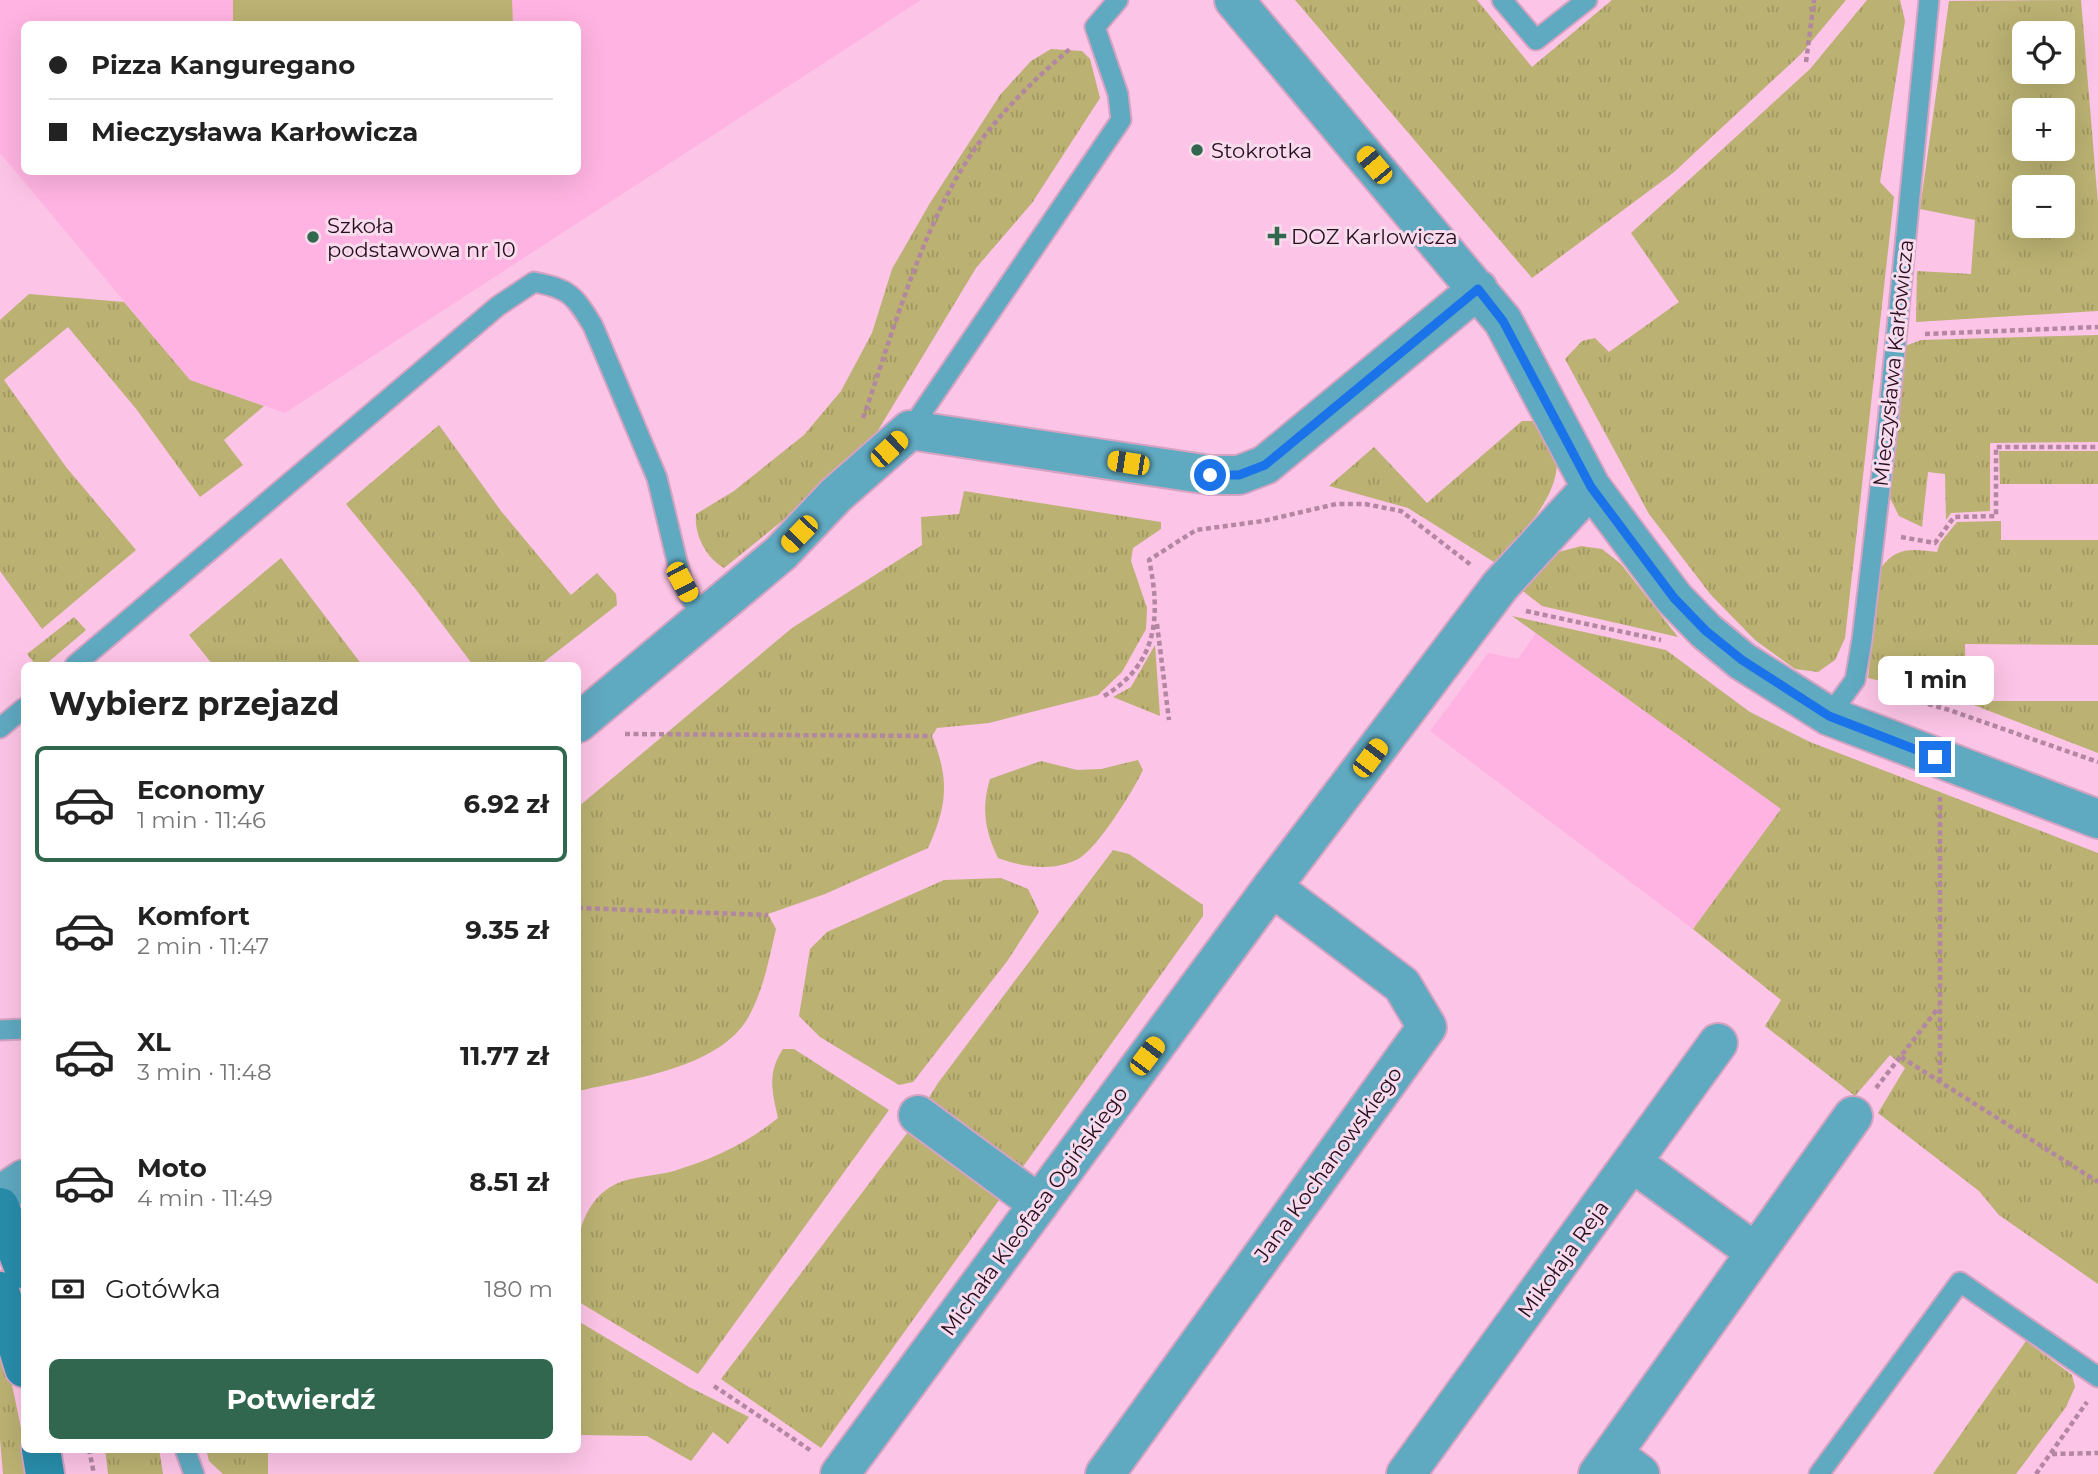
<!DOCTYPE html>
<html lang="pl">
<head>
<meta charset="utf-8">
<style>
  :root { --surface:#fff; --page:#f6f6f6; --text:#222; --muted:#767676; --line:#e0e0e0; --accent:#30674e }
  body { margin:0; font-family:Montserrat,sans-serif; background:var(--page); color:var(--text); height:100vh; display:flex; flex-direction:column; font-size:26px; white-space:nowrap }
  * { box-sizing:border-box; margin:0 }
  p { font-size:23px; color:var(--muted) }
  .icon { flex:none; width:38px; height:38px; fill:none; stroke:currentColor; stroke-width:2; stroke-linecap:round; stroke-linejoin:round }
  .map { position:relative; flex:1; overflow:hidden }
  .details { position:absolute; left:21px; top:662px; width:560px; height:791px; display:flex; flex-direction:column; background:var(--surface); border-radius:10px; box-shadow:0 7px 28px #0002 }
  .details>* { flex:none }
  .guide { position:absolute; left:21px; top:21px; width:560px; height:154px; border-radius:10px; box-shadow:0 7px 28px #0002; display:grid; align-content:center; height:154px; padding:0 28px; background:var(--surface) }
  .buttons { position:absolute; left:2012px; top:21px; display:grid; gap:14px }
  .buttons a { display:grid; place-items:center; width:63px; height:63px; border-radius:10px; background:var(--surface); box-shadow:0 7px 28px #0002; font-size:35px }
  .end { position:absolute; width:32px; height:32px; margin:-16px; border:9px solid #1a73e8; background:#fff; box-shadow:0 0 0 4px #fff }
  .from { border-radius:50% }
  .bubble { position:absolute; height:49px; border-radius:10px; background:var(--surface); box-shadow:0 7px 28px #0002; font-size:23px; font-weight:700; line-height:49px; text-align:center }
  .car { position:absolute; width:21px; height:42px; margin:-21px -10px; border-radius:9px; box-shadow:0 0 5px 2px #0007; background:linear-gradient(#f5c518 24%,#345 0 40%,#f5c518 0 76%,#345 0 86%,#f5c518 0) }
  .guide b { display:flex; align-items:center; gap:24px; height:66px; font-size:26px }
  .guide b+b { border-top:2px solid var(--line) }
  .guide i { width:18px; height:18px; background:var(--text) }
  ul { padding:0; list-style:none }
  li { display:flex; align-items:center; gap:21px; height:116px; margin:0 14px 10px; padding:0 14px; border:4px solid transparent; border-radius:10px }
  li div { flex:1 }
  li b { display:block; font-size:26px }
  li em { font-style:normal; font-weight:700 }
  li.selected { border-color:var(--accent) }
  li>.icon { width:63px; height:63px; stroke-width:1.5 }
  h2 { padding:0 28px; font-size:32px; line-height:84px }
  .pay { display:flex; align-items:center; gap:18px; height:77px; padding:0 28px; font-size:26px }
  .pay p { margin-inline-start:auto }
  .primary-button { display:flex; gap:14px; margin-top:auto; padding:14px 28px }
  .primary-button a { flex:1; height:80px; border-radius:10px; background:var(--accent); color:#fff; font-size:28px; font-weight:700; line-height:80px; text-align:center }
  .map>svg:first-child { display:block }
</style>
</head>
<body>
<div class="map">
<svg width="2098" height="1474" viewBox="0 0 2098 1474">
  <defs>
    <pattern id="grass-tufts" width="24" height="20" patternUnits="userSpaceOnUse" patternTransform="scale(1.75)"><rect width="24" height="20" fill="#bab172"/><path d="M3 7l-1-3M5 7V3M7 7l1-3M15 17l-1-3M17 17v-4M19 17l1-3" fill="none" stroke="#a09762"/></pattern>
  </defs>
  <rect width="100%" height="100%" fill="#fcc4e6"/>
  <path fill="#ffb3e2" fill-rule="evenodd" d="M 0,0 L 921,0 L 285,413 L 190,380 L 0,153 ZM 24,24 L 578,24 L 578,172 L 24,172 Z
    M 1536,633 L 1781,809 L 1693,929 L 1430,731 L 1488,653 L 1518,659 Z"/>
  <path fill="url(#grass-tufts)" fill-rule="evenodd" d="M 1295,0 L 1477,0 L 1532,67 L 1612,0 L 1846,0 L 1801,54 L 1673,173 L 1532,278 Z
    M 1867,0 L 1900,0 L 1905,21 L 1880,182 L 1894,197 L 1845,638 L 1835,660 L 1818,672 L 1795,669 L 1755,640 L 1711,595 L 1649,514 L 1565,359 L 1582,341 L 1595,338 L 1609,352 L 1679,302 L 1631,233 L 1810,69 Z
    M 2081,0 L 2098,204 L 2098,311 L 1916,322 L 1917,271 L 1971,274 L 1975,220 L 1920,209 L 1949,1 ZM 2025,33 L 2063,33 L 2063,72 L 2025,72 ZM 2025,110 L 2063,110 L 2063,149 L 2025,149 ZM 2025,187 L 2063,187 L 2063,226 L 2025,226 Z
    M 1051,49 L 1082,51 L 1090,59 L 1100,98 L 1032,203 L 976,268 L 874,437 L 833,480 L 724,568 C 706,558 694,535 696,514 L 734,491 L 804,435 L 841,391 L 872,333 L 892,269 L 930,203 L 1000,95 L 1031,61 Z
    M 29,294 L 124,302 L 190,380 L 264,406 L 224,440 L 243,465 L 200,497 L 137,410 L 68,327 L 4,380 L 66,467 L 136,550 L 42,629 L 0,571 L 0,320 Z
    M 2098,335 L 2098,442 L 1990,443 L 1990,511 L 1951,513 L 1946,520 L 1945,474 L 1928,472 L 1922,527 L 1899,516 L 1888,494 L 1905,346 L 1921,340 Z
    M 1522,421 L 1539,421 C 1544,428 1551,436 1554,444 C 1569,491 1522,532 1494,562 L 1408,508 L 1329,486 L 1374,447 L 1427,503 Z
    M 439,425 L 501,511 L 571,595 L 597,573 L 616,594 L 617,605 L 540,665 L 473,665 L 414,587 L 346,504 Z
    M 1999,451 L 2098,451 L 2098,484 L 2000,484 Z
    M 964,491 L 1161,522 L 1161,529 L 1133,548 L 1131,561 L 1147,608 L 1146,629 L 1122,672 L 1098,695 L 989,723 L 937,728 L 932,736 C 950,780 947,806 928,848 L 825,894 L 768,914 L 776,929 C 769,958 764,989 749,1016 C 721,1068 631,1079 578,1091 L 578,807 L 792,628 L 922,545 L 921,517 L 959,514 Z
    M 2001,521 L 2001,540 L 2098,540 L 2098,645 L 1965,644 L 1966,701 L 2098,701 L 2098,753 L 1966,702 L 1868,678 L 1881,568 C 1896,546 1913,549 1937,552 L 1940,543 L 1957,522 Z
    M 1581,546 L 1602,549 L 1621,564 L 1678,637 L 1542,606 L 1519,588 L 1555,553 Z
    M 281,558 L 362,665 L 213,665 L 189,635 Z
    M 1512,616 L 1666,650 L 1750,712 L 1810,742 L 2098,853 L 2098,1284 L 1999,1215 L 1979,1191 L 1878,1113 L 1905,1068 L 1890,1055 L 1855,1096 L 1765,1026 L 1781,1000 L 1693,929 L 1781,809 Z
    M 74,617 L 86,630 L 45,665 L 36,665 L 27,654 Z
    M 1155,645 L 1160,716 L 1113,697 L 1131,687 Z
    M 1138,760 L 1143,770 C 1133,791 1098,848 1078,859 C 1053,872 1023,867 998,858 C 985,831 981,808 990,779 L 1041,761 L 1077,770 L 1101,769 Z
    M 1113,850 L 1129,854 L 1203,905 L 1203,916 L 821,1448 L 721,1379 L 908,1132 L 938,1083 Z
    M 1001,878 L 1028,889 L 1039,912 L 1008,960 L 913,1082 L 899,1085 L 820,1037 L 799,1016 L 810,949 L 827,932 L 944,880 Z
    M 783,1049 L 794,1049 L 889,1110 L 698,1374 L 579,1302 C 570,1264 575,1203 616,1184 C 633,1176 655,1176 674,1171 C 715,1158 744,1145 778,1118 C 772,1091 767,1073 783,1049 Z
    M 578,1321 L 689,1387 L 749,1417 L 728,1444 L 713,1432 L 691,1461 L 647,1436 L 578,1435 Z
    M 0,1327 L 22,1433 L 27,1474 L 3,1474 L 0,1439 Z
    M 2026,1341 L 2072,1375 L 2075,1387 L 2066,1407 L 2016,1474 L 1933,1474 Z
    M 105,1449 L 159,1449 L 163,1474 L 108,1474 Z
    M 206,1449 L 268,1449 L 268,1474 L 223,1474 L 209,1461 Z"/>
  <path fill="#bab172" d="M 233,0 L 512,0 L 513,24 L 233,24 Z"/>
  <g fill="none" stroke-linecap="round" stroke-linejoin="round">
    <g stroke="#d5a3c2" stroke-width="23">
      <path id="lane" d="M 1502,0 L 1536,40 L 1587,0
        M 910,430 L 1121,120 L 1118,94 L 1095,27 L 1118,0
        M 75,665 L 498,306 L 534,282 C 570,289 574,295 593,326 L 657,478 L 682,582 L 702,619
        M 1829,716 L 1855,680 L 1862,640 L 1888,421 L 1929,0
        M 0,728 L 24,708
        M 0,1030 L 24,1029
        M 185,1449 L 194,1474
        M 1819,1474 L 1960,1282 L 2098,1377"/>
    </g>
    <g stroke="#d5a3c2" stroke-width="42">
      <path id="street" d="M 1234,0 L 1503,321 L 1591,487 L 1674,598 L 1706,631 L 1742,661 L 1829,716 L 2098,819
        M 578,723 L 781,553 L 836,495 L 910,430 L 1210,475 L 1239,475 L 1265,465 L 1478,289
        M 918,1115 L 1039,1204
        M 1633,1163 L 1755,1252
        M 0,1195 L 24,1179
        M 1613,1454 L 1640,1474
        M 840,1474 L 1272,887 L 1500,586 L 1591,487
        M 1105,1474 L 1427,1027 L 1402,985 L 1272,887
        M 1406,1474 L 1718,1043
        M 1598,1474 L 1853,1116"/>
    </g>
    <g stroke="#d5a3c2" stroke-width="42">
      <path id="secondary" d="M 0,1207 L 24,1269
        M 0,1291 L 24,1368
        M 41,1449 L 45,1474"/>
    </g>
    <path stroke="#b386a2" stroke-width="4.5" stroke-dasharray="5 3.5" stroke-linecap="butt" d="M 1806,62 L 1814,0
      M 1925,334 L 2098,327
      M 863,418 C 894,330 925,214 982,139 C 1008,105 1038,76 1071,48
      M 1901,537 L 1935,543 L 1954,517 L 1996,516 L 1996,447 L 2098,447
      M 1526,611 L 1661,640
      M 1157,624 L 1169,720
      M 1879,690 L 1949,710 L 2098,762
      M 1104,696 C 1158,664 1161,615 1149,560 L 1196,530 L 1263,521 L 1336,504 L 1365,504 L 1401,511 L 1471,565
      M 625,734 L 932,736
      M 578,908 L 768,915
      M 1901,1057 L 2098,1182
      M 1940,1082 L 1940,797
      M 1876,1088 L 1939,1007
      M 714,1386 L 810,1450
      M 89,1449 L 94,1474
      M 2052,1454 L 2098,1453
      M 2036,1474 L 2087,1402"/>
    <use href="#lane" stroke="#5fa9c1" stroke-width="19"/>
    <use href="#street" stroke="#5fa9c1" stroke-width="38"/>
    <use href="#secondary" stroke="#288daa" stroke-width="38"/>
  </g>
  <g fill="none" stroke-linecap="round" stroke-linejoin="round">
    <path stroke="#1a73e8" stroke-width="9" d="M 1210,475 L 1239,475 L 1265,465 L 1478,289 L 1503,321 L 1591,487 L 1674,598 L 1706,631 L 1742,660 L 1829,716 L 1935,757"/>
  </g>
  <g fill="#30674e" stroke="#f8dbec" stroke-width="2.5">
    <circle cx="1197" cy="150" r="7"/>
    <path d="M1273.5 225.5h7v7h7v7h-7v7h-7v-7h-7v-7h7z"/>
    <circle cx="313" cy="237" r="7"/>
  </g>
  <g text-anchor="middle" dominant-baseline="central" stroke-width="6" stroke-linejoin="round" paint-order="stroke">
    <g font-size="21" fill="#260e1e" stroke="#f8dbec" text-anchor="start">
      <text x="1211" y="150">Stokrotka</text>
      <text x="327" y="225">Szkoła<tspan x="327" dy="24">podstawowa nr 10</tspan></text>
      <text x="1291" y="236">DOZ Karlowicza</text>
    </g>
    <g font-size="21" fill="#260e1e" stroke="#f8dbec">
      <text transform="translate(1893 363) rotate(-84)">Mieczysława Karłowicza</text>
      <text transform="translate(1328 1164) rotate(-54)">Jana Kochanowskiego</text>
      <text transform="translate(1034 1211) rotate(-54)">Michała Kleofasa Ogińskiego</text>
      <text transform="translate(1563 1259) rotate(-54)">Mikołaja Reja</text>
    </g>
  </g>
</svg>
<div class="buttons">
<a><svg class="icon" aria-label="locate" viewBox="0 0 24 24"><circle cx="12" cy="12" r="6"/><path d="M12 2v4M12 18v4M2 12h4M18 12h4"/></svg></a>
<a>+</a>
<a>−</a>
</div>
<i class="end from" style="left:1210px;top:475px"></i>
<i class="end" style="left:1935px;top:757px"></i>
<div class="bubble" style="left:1878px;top:656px;width:116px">1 min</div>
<i class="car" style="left:1374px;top:165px;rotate:320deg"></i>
<i class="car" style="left:889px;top:449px;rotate:47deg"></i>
<i class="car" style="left:1128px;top:463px;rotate:279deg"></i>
<i class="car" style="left:799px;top:534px;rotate:224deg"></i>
<i class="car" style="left:682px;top:582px;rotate:152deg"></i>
<i class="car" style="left:1370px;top:758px;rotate:37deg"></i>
<i class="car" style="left:1147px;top:1056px;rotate:37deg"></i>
<div class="guide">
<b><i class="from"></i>Pizza Kanguregano</b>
<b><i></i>Mieczysława Karłowicza</b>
</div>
<section class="details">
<h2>Wybierz przejazd</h2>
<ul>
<li class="selected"><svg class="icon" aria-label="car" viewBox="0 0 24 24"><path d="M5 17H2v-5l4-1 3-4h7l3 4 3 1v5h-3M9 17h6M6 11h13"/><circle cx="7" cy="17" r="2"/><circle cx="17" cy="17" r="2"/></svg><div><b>Economy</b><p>1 min · 11:46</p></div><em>6.92 zł</em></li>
<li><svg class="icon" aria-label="car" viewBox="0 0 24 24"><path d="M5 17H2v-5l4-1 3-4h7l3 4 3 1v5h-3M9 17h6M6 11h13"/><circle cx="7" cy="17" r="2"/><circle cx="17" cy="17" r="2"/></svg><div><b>Komfort</b><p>2 min · 11:47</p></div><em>9.35 zł</em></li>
<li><svg class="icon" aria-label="car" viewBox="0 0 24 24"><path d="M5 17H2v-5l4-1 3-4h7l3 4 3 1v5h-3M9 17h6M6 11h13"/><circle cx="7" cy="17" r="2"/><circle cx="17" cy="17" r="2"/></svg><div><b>XL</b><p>3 min · 11:48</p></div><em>11.77 zł</em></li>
<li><svg class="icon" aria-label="car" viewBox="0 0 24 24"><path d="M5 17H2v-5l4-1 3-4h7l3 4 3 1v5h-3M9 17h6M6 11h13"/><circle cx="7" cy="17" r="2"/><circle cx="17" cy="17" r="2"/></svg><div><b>Moto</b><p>4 min · 11:49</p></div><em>8.51 zł</em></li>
</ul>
<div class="pay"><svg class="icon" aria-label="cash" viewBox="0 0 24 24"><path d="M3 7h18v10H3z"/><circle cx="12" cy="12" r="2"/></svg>Gotówka<p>180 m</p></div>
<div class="primary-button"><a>Potwierdź</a></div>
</section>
</div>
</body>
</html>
